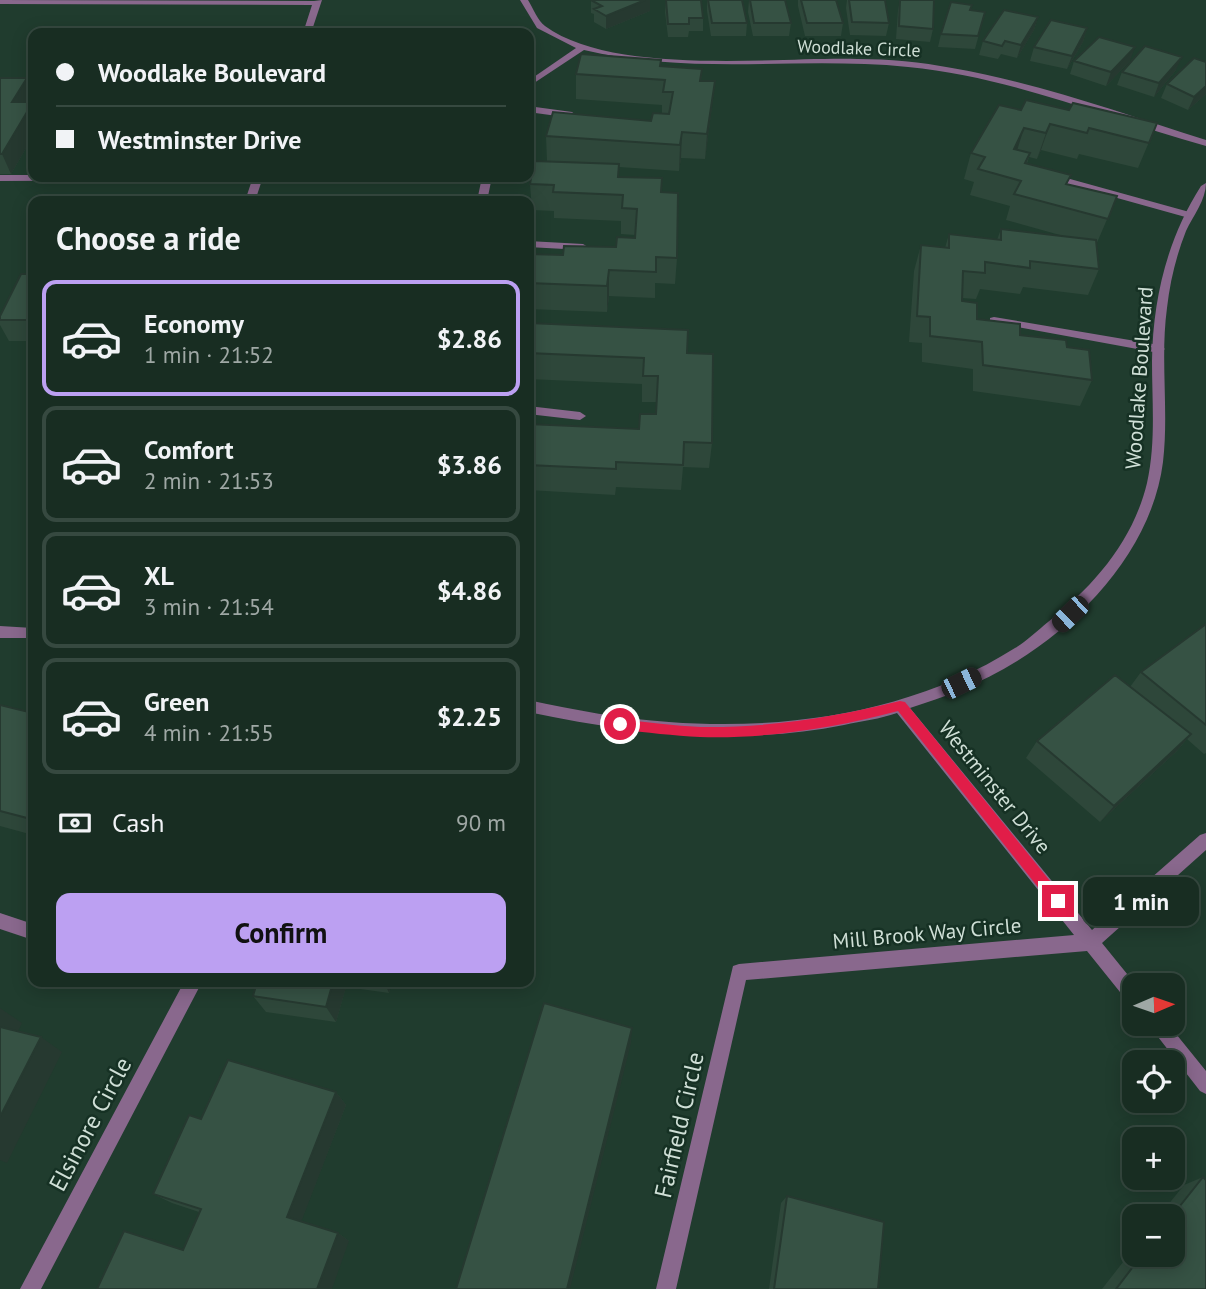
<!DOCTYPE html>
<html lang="en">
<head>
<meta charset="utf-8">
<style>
  :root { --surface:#182d22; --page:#25392f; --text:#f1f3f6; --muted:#9fa8a5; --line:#364940; --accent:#bca0f2 }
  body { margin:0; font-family:"PT Sans",sans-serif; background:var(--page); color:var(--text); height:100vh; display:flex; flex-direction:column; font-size:26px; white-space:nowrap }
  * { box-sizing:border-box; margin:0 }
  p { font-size:23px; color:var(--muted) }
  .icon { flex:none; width:38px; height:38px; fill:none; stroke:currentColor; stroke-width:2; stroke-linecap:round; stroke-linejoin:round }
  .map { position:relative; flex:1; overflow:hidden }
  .drawer { position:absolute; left:28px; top:196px; width:506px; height:791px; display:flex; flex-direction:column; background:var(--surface); border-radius:14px; box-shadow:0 4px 18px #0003,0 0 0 2px var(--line) }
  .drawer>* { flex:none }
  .top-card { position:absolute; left:28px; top:28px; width:506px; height:154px; border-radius:14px; box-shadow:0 4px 18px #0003,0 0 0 2px var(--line); display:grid; align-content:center; height:154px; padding:0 28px; background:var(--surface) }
  .needle { width:46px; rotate:88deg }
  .buttons { position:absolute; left:1122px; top:973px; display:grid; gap:14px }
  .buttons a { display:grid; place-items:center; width:63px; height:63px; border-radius:14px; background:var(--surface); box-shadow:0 4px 18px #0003,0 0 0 2px var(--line); font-size:35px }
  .end { position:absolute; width:32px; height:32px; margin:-16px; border:9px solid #e11d48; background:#fff; box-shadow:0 0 0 4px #fff }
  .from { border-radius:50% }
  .bubble { position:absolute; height:49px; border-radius:14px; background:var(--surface); box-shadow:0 4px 18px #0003,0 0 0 2px var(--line); font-size:23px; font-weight:700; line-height:49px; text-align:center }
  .car { position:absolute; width:21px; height:42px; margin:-21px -10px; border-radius:9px; box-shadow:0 0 5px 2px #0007; background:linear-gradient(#222 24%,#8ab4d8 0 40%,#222 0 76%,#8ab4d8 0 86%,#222 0) }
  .top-card b { display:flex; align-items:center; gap:24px; height:66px; font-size:26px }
  .top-card b+b { border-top:2px solid var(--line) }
  .top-card i { width:18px; height:18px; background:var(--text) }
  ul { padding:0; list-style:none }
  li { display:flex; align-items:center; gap:21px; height:116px; margin:0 14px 10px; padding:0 14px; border:4px solid var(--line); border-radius:14px }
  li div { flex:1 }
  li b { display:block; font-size:26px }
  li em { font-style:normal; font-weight:700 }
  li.on { border-color:var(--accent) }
  li>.icon { width:63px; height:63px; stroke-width:1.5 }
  h2 { padding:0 28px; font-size:32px; line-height:84px }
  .pay { display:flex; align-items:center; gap:18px; height:77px; padding:0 28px; font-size:26px }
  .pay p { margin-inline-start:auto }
  .primary-button { display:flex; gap:14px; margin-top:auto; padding:14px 28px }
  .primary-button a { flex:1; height:80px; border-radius:14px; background:var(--accent); color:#111; font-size:28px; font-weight:700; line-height:80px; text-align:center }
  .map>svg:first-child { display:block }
</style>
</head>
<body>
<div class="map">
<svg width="1206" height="1289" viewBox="0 0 1206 1289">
  <rect width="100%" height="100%" fill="#203c2e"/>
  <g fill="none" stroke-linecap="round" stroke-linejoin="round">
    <path fill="#89688d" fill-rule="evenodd" d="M 1052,174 L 1193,213 L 1194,215 L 1189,218 L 1049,179 L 1049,175 Z
      M 0,175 L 33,175 L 33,177 L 240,177 L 235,180 L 0,181 Z
      M 528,241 L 583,244 L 588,247 L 583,250 L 528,247 Z
      M 994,317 L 1159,345 L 1165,349 L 1159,353 L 990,322 L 990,318 Z"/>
    <path fill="#89688d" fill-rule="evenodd" d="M 0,0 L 314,1 L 322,0 L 311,33 L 303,33 L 312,5 L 0,4 Z
      M 520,0 L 528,0 C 533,8 538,21 545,26 C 613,76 774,57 857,59 C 889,59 921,62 952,68 C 1039,83 1122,113 1206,140 L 1206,146 C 1106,118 1012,77 908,67 C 799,56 691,76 584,50 L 528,87 L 528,81 L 576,48 L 537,28 Z
      M 528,106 L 572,112 L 576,115 L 572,118 L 528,112 Z
      M 253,177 L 263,177 L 255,201 L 245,201 Z
      M 482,177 L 492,177 L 487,201 L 477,201 Z
      M 1206,183 C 1206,200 1193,216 1186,231 C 1176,256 1170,282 1167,308 C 1160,359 1169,411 1163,462 C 1150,565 1053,653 960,690 C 944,697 927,702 910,708 L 1092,930 L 1200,835 L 1206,833 L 1206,850 L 1102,943 L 1136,985 L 1134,985 L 1134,1005 L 1128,1002 L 1087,951 L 746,980 L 676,1289 L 656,1289 L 733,966 L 739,964 L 1074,935 L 897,713 C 880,719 862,721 844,725 C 739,746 633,734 528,712 L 528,700 C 575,710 622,719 669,722 C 787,731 914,712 1015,648 C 1027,641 1037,631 1048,622 C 1094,586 1133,541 1147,483 C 1156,443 1152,402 1152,361 C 1153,299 1167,239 1201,186 Z
      M 528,406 L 580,412 L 586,416 L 580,420 L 528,414 Z
      M 0,626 L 33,628 L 33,638 L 0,638 Z
      M 0,913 L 33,924 L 33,940 L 0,929 Z
      M 184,982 L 202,982 L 41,1289 L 20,1289 Z
      M 1148,1024 L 1168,1024 L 1206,1071 L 1206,1094 L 1200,1091 Z"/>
  </g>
  <path fill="#2e473a" d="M 591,0 L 650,0 L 650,11 L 606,29 L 594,22 L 594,14 L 591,13 Z
    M 666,0 L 703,18 L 703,31 L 689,31 L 688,37 L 668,37 L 665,12 Z
    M 707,0 L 747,23 L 746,36 L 711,36 L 707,11 Z
    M 749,0 L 791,23 L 789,36 L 753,36 L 748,12 Z
    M 798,0 L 836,0 L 843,23 L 841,36 L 805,36 L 798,6 Z
    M 847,0 L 885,0 L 889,23 L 886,36 L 850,35 L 846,8 Z
    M 900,0 L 933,29 L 930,42 L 896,39 L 898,10 Z
    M 971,10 L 985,12 L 975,49 L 938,47 L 941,34 Z
    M 1038,17 L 1034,30 L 1017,58 L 1001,54 L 998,59 L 979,55 L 983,41 Z
    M 1087,28 L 1083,42 L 1067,69 L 1030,61 L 1034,47 Z
    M 1074,61 L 1130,61 L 1106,86 L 1070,74 Z
    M 661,66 L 702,69 L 701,81 L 712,107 L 705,159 L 681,158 L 679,171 L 619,167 L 619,177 L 661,192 L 677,258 L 675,284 L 655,283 L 655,298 L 609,296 L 607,312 L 528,309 L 528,254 L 563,255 L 616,247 L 635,238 L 635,235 L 621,234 L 621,221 L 554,218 L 554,211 L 532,210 L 530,184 L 547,161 L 546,136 L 651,121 L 662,113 L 662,105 L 576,99 L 576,74 Z
    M 1176,70 L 1154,97 L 1117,85 L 1122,72 Z
    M 0,78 L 27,78 L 33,93 L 33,136 L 11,174 L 0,174 Z
    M 1167,84 L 1206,94 L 1188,110 L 1161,98 Z
    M 1021,110 L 1069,110 L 1157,123 L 1138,168 L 1079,154 L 1077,159 L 1041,150 L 1037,159 L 1029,157 L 1027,164 L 1071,175 L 1067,184 L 1117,196 L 1096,245 L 1099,269 L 1088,295 L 1023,287 L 1020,294 L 980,289 L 976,299 L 962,298 L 962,301 L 977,319 L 1020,335 L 1067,347 L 1092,380 L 1080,406 L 973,391 L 973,369 L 922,362 L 922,343 L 909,342 L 914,271 L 921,245 L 945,248 L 949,234 L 997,240 L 1001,229 L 1067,237 L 1006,220 L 1010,206 L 970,195 L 974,182 L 964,179 L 971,153 Z
    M 33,274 L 33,341 L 9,341 L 0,325 L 0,316 Z
    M 529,323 L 687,353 L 712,443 L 709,468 L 683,467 L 681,490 L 616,487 L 615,495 L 528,490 L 528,424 L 639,429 L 656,414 L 657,402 L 642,402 L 642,384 L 528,379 Z
    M 1206,624 L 1206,753 L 1204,754 L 1187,739 L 1177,751 L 1100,822 L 1026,758 L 1037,741 L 1130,687 L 1141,672 Z
    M 0,705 L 33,713 L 33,835 L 0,826 Z
    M 257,982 L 392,982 L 389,993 L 346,987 L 336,1022 L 266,1012 L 253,996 Z
    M 336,1092 L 346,1105 L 301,1221 L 338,1233 L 349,1241 L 183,1250 L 199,1212 L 172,1203 L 153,1194 L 201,1119 Z
    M 1203,1177 L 1206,1289 L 1102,1289 L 1134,1248 L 1134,1255 L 1172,1255 L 1172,1216 L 1159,1216 L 1184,1185 Z
    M 787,1196 L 878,1289 L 769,1289 L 781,1203 Z"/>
  <path fill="#263930" d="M 645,0 L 650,0 L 650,11 L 606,29 L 606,16 Z
    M 1038,17 L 1034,30 L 1017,58 L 1021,45 Z
    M 1087,28 L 1083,42 L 1067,69 L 1072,56 Z
    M 1135,47 L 1130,61 L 1106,86 L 1111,72 Z
    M 1182,57 L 1176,70 L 1154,97 L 1159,83 Z
    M 27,78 L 33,93 L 33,101 L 20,122 L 12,102 Z
    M 715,81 L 712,107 L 705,159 L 707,134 Z
    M 1206,86 L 1206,94 L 1188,110 L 1194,97 Z
    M 33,102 L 33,136 L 11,174 L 2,154 Z
    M 1050,124 L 1041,150 L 1037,159 L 1046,133 Z
    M 1024,128 L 1016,154 L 1014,149 Z
    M 682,132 L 681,158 L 679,171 L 680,145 Z
    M 609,270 L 609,296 L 607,312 L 607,286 Z
    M 1191,734 L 1177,751 L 1100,822 L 1114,806 Z
    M 333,982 L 344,982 L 346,987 L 336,1022 L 326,1007 Z
    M 384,982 L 392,982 L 389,993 Z
    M 0,1008 L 22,1023 L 14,1040 L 0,1031 Z
    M 632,1028 L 631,1043 L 570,1289 L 567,1289 Z
    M 41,1037 L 62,1052 L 7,1163 L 0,1160 L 0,1117 Z
    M 336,1092 L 346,1105 L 300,1225 L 287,1217 Z
    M 338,1233 L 349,1241 L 332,1289 L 317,1289 Z"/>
  <path fill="#365244" stroke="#263930" stroke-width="2" d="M 591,0 L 645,0 L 606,16 L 594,9 L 602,6 Z
    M 666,0 L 701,0 L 703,18 L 689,18 L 689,24 L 668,24 Z
    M 708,0 L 742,0 L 747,23 L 712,23 Z
    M 750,0 L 785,0 L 791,23 L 754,23 Z
    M 801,0 L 836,0 L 843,23 L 807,23 Z
    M 849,0 L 885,0 L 889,23 L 852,22 Z
    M 900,0 L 934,0 L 933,29 L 899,26 Z
    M 951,2 L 972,5 L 970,10 L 985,12 L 978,36 L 941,34 Z
    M 1004,10 L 1038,17 L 1021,45 L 1005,41 L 1002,46 L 983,41 Z
    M 1051,20 L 1087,28 L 1072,56 L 1034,47 Z
    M 1099,37 L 1135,47 L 1111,72 L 1074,61 Z
    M 1145,46 L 1182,57 L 1159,83 L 1122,72 Z
    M 581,54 L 661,60 L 660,66 L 702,69 L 700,81 L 715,81 L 707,134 L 682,132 L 680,145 L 546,136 L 553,112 L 651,121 L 653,113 L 669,114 L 673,92 L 663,92 L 665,80 L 576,74 Z
    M 1194,58 L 1206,62 L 1206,86 L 1194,97 L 1167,84 Z
    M 0,78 L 27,78 L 12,102 L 33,102 L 2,154 L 0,154 Z
    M 1026,100 L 1069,110 L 1073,103 L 1157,123 L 1149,143 L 1089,128 L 1087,133 L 1050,124 L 1046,133 L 1024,128 L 1014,149 L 1030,153 L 1025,163 L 1071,175 L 1066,184 L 1117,196 L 1108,219 L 1014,194 L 1021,181 L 978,169 L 985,157 L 971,153 L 999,105 L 1021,110 Z
    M 534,161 L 619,164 L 618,177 L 662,178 L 661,192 L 678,193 L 677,258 L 656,257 L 656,272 L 609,270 L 607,286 L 528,283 L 528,254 L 563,255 L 564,246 L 616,247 L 617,237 L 635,238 L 637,209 L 622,208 L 623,195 L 553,192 L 554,185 L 530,184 Z
    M 1001,229 L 1096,240 L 1099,269 L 1030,261 L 1030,268 L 985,262 L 985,273 L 963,271 L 962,301 L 977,303 L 977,319 L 1020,324 L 1020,335 L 1066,340 L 1067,347 L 1089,350 L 1092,380 L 983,365 L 982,342 L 930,336 L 930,317 L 917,316 L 921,245 L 949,248 L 949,234 L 1001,240 Z
    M 21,274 L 33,274 L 33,320 L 0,320 L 0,316 Z
    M 529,323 L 688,330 L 687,353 L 713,354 L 712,443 L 684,442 L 683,465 L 616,462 L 616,469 L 528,465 L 528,424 L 639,429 L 640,414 L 656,414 L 658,376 L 643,376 L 644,358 L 528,353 Z
    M 1206,624 L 1206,725 L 1141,672 Z
    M 1115,675 L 1191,734 L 1114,806 L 1037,741 Z
    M 0,705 L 33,713 L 33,815 L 31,819 L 0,811 Z
    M 257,982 L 333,982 L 326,1007 L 253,996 Z
    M 544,1003 L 632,1028 L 567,1289 L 456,1289 Z
    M 0,1027 L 41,1037 L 0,1117 Z
    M 228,1060 L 336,1092 L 287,1217 L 338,1233 L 317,1289 L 97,1289 L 124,1231 L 183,1250 L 201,1209 L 153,1194 L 189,1115 L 201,1119 Z
    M 1203,1177 L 1206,1180 L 1206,1289 L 1116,1289 L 1142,1255 L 1172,1255 L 1172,1216 Z
    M 787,1196 L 884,1222 L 878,1289 L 774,1289 Z"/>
  <path fill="#e11d48" d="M 900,701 L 905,702 L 1063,897 L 1063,906 L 1053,906 L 898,711 C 834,728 767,739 700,737 C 674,736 646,732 620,730 L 614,724 L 620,719 C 647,722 674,726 701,727 C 768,728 836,717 900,701 Z"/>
  <g text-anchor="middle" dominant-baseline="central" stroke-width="5" stroke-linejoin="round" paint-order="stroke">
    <g font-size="18" fill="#cfdfd6" stroke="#163124">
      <text transform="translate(859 48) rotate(2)">Woodlake Circle</text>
    </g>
    <g font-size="21" fill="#cfdfd6" stroke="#163124">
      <text transform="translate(1139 378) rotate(-86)">Woodlake Boulevard</text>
      <text transform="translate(995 787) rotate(51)">Westminster Drive</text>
      <text transform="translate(927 933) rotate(-5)">Mill Brook Way Circle</text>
    </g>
    <g font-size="24" fill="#cfdfd6" stroke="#163124">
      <text transform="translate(90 1124) rotate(-62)">Elsinore Circle</text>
      <text transform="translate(679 1125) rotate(-77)">Fairfield Circle</text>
    </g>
  </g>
</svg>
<div class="buttons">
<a><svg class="needle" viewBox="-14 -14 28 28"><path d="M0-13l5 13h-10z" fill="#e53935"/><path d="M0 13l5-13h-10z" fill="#9fa8a5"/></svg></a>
<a><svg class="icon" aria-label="locate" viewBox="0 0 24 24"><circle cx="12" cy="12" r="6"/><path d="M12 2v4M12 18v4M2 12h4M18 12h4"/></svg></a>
<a>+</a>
<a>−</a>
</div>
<i class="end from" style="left:620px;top:724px"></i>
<i class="end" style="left:1058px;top:901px"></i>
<div class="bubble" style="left:1083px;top:877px;width:116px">1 min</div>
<i class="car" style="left:1070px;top:614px;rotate:226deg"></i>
<i class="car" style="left:961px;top:683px;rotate:64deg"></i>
<div class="top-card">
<b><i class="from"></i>Woodlake Boulevard</b>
<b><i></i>Westminster Drive</b>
</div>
<section class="drawer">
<h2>Choose a ride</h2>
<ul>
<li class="on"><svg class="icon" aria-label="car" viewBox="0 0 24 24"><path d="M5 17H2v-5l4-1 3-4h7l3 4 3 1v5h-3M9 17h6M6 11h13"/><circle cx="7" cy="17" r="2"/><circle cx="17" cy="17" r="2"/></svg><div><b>Economy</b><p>1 min · 21:52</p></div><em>$2.86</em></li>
<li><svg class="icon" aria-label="car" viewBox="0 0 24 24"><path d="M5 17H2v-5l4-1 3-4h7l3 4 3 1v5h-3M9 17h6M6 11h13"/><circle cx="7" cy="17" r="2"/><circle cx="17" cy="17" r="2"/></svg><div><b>Comfort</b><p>2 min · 21:53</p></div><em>$3.86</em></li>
<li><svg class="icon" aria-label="car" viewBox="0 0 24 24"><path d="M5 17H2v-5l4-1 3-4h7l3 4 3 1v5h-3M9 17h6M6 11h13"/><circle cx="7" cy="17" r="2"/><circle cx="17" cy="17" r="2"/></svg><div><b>XL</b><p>3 min · 21:54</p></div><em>$4.86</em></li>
<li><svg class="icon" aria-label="car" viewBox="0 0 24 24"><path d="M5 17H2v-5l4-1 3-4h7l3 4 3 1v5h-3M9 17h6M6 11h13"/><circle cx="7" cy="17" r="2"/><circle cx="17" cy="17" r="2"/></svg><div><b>Green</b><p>4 min · 21:55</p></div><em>$2.25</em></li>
</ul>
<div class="pay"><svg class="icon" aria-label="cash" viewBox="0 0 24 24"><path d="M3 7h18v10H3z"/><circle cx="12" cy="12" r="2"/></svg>Cash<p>90 m</p></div>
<div class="primary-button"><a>Confirm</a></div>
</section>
</div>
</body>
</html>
